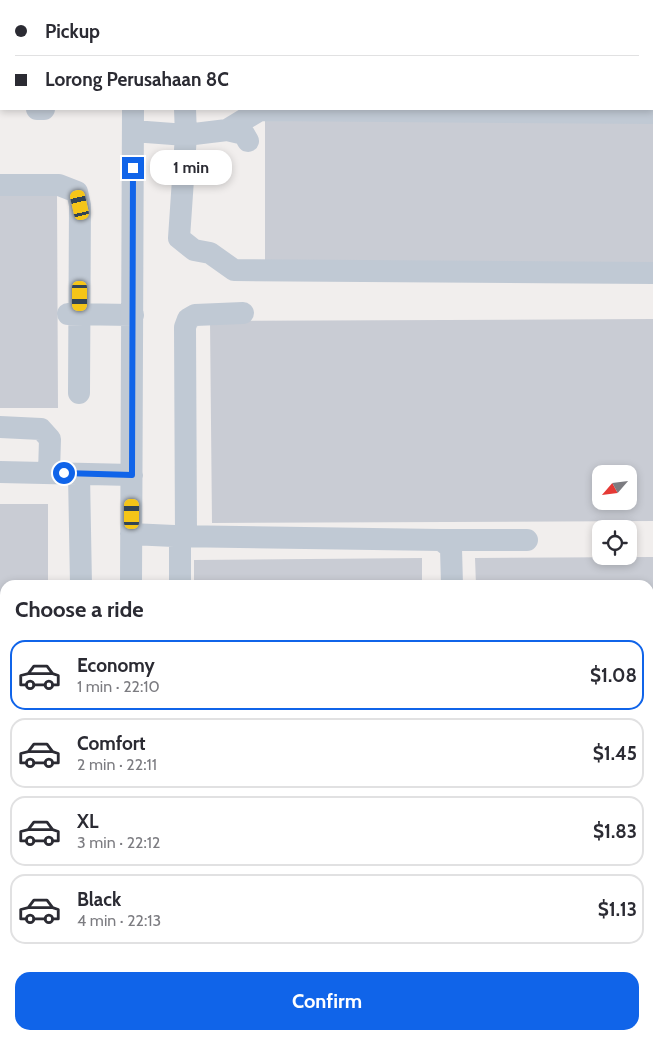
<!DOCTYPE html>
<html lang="en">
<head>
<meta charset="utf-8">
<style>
  :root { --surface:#fff; --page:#f7f7f7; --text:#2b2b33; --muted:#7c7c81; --line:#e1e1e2; --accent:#1064e9 }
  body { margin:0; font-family:Cabin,sans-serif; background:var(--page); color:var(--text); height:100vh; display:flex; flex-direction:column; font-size:19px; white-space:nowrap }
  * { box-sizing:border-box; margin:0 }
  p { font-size:16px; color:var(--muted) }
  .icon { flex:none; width:28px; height:28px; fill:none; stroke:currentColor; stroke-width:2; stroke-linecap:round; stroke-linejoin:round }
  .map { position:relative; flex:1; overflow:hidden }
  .drawer { position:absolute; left:0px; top:580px; width:654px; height:460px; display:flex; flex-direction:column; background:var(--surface); border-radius:15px 15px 0 0; box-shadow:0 2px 8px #0003 }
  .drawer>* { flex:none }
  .hud { position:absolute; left:0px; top:0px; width:654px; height:110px; box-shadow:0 2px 8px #0003; display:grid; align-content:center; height:110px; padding:0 15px; background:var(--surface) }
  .needle { width:32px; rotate:242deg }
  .controls { position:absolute; left:592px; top:465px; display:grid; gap:10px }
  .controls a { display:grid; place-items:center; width:45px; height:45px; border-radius:10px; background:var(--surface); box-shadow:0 2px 8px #0003; font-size:25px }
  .end { position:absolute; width:22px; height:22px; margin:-11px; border:6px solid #1064e9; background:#fff; box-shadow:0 0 0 2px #fff }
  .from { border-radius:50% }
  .bubble { position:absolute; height:35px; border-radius:15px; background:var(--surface); box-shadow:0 2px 8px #0003; font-size:16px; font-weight:700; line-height:35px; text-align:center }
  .car { position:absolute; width:15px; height:30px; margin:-15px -8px; border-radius:6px; box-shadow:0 0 4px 1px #0007; background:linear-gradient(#f5c518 24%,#345 0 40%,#f5c518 0 76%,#345 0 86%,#f5c518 0) }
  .hud b { display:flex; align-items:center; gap:18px; height:48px; font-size:19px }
  .hud b+b { border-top:1px solid var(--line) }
  .hud i { width:12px; height:12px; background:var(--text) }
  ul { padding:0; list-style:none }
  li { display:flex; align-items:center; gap:15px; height:70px; margin:0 10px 8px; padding:0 5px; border:2px solid var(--line); border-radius:15px }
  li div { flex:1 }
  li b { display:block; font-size:19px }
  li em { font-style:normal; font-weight:700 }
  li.on { border-color:var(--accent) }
  li>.icon { width:45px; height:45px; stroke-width:1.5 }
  h2 { padding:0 15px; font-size:22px; line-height:60px }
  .button { display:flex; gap:10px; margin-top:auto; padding:10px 15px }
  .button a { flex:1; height:58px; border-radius:15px; background:var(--accent); color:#fff; font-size:20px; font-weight:700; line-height:58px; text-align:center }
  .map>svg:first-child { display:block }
</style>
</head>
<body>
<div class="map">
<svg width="653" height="1040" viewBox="0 0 653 1040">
  <rect width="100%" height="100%" fill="#f1eeed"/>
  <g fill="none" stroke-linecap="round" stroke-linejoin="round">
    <path stroke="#84d5f0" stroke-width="5.5" d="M 649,646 L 653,646
      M 0,669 L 5,669"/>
  </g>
  <path fill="#c9ccd4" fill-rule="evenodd" d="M 265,118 L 653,122 L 653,265 L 265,261 Z
    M 0,195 L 57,195 L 58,408 L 0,408 Z
    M 653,319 L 653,521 L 212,523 L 210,321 ZM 601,474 L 629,474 L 629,501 L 601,501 Z
    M 0,504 L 48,504 L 48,585 L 5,585 L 5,625 L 0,625 Z
    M 653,557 L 653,636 L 649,636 L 649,585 L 476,585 L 475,558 Z
    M 422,558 L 422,585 L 194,585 L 194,560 Z
    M 653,809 L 653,1040 L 579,1040 L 579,1035 L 649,1035 L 649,810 Z
    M 0,1026 L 5,1026 L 5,1035 L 21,1035 L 21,1040 L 0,1040 Z
    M 129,1035 L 425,1035 L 425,1040 L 129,1040 Z"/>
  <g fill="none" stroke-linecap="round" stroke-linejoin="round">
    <path stroke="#c0c9d4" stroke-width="22" d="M 182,0 L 182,1
      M 596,0 L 598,1
      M 134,1 L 134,0
      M 0,64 L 1,64
      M 0,89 L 1,89
      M 37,109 L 44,109
      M 185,109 L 186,135 L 179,238 L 194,250 L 210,253 L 234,270 L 653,273
      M 227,130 L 260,110 L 653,113
      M 133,131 L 186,135 L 227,130 L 244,134 L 248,141
      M 0,185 L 59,185 L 77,192 L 80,205 L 79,393
      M 68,314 L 133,315
      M 0,427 L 41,429 L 50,439 L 49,473
      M 0,472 L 132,475
      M 79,474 L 81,585
      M 131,534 L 174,536 L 180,543 L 180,585
      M 174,536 L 441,540 L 451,548 L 452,585
      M 186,536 L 185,327 L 188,319 L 195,315 L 243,313
      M 441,540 L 527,540
      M 131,585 L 133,109
      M 0,641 L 5,641
      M 649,698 L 653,698
      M 0,733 L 5,733
      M 649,739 L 653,739
      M 0,779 L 5,779
      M 649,789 L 653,789
      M 0,942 L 5,942
      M 0,994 L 5,994
      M 32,1035 L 32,1040
      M 428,1035 L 428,1040
      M 467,1035 L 467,1040
      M 99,1040 L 99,1035
      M 521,1040 L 521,1035"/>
  </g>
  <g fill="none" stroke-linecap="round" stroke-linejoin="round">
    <path stroke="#1064e9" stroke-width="6" d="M 64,473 L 132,475 L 133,168"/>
  </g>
</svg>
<div class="controls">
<a><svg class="needle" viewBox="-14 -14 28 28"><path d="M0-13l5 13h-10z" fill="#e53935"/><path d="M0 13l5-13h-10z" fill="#7c7c81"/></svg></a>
<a><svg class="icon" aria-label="locate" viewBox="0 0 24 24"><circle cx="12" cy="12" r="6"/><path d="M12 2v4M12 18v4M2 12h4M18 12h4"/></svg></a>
</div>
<i class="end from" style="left:64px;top:473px"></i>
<i class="end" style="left:133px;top:168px"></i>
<div class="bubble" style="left:150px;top:150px;width:82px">1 min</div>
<i class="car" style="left:80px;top:205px;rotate:347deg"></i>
<i class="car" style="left:80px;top:296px;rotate:180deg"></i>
<i class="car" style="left:132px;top:514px;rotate:0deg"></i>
<div class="hud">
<b><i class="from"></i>Pickup</b>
<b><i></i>Lorong Perusahaan 8C</b>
</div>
<section class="drawer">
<h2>Choose a ride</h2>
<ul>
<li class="on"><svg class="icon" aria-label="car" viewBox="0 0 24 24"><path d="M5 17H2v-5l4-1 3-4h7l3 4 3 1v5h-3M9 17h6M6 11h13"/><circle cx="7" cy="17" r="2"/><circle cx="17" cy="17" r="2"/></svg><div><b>Economy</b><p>1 min · 22:10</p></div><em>$1.08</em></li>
<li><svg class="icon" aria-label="car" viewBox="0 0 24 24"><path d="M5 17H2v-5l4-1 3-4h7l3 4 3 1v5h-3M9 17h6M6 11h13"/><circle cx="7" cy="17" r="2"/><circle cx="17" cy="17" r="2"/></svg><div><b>Comfort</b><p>2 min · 22:11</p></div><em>$1.45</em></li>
<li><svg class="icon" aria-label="car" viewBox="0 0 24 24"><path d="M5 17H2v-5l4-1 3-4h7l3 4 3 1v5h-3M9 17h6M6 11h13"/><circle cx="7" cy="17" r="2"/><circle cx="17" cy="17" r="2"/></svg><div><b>XL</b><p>3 min · 22:12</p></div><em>$1.83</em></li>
<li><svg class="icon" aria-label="car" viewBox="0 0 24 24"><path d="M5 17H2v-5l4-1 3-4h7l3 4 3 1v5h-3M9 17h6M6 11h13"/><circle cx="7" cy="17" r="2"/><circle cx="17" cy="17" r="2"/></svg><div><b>Black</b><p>4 min · 22:13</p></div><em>$1.13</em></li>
</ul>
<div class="button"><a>Confirm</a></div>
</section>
</div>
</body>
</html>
